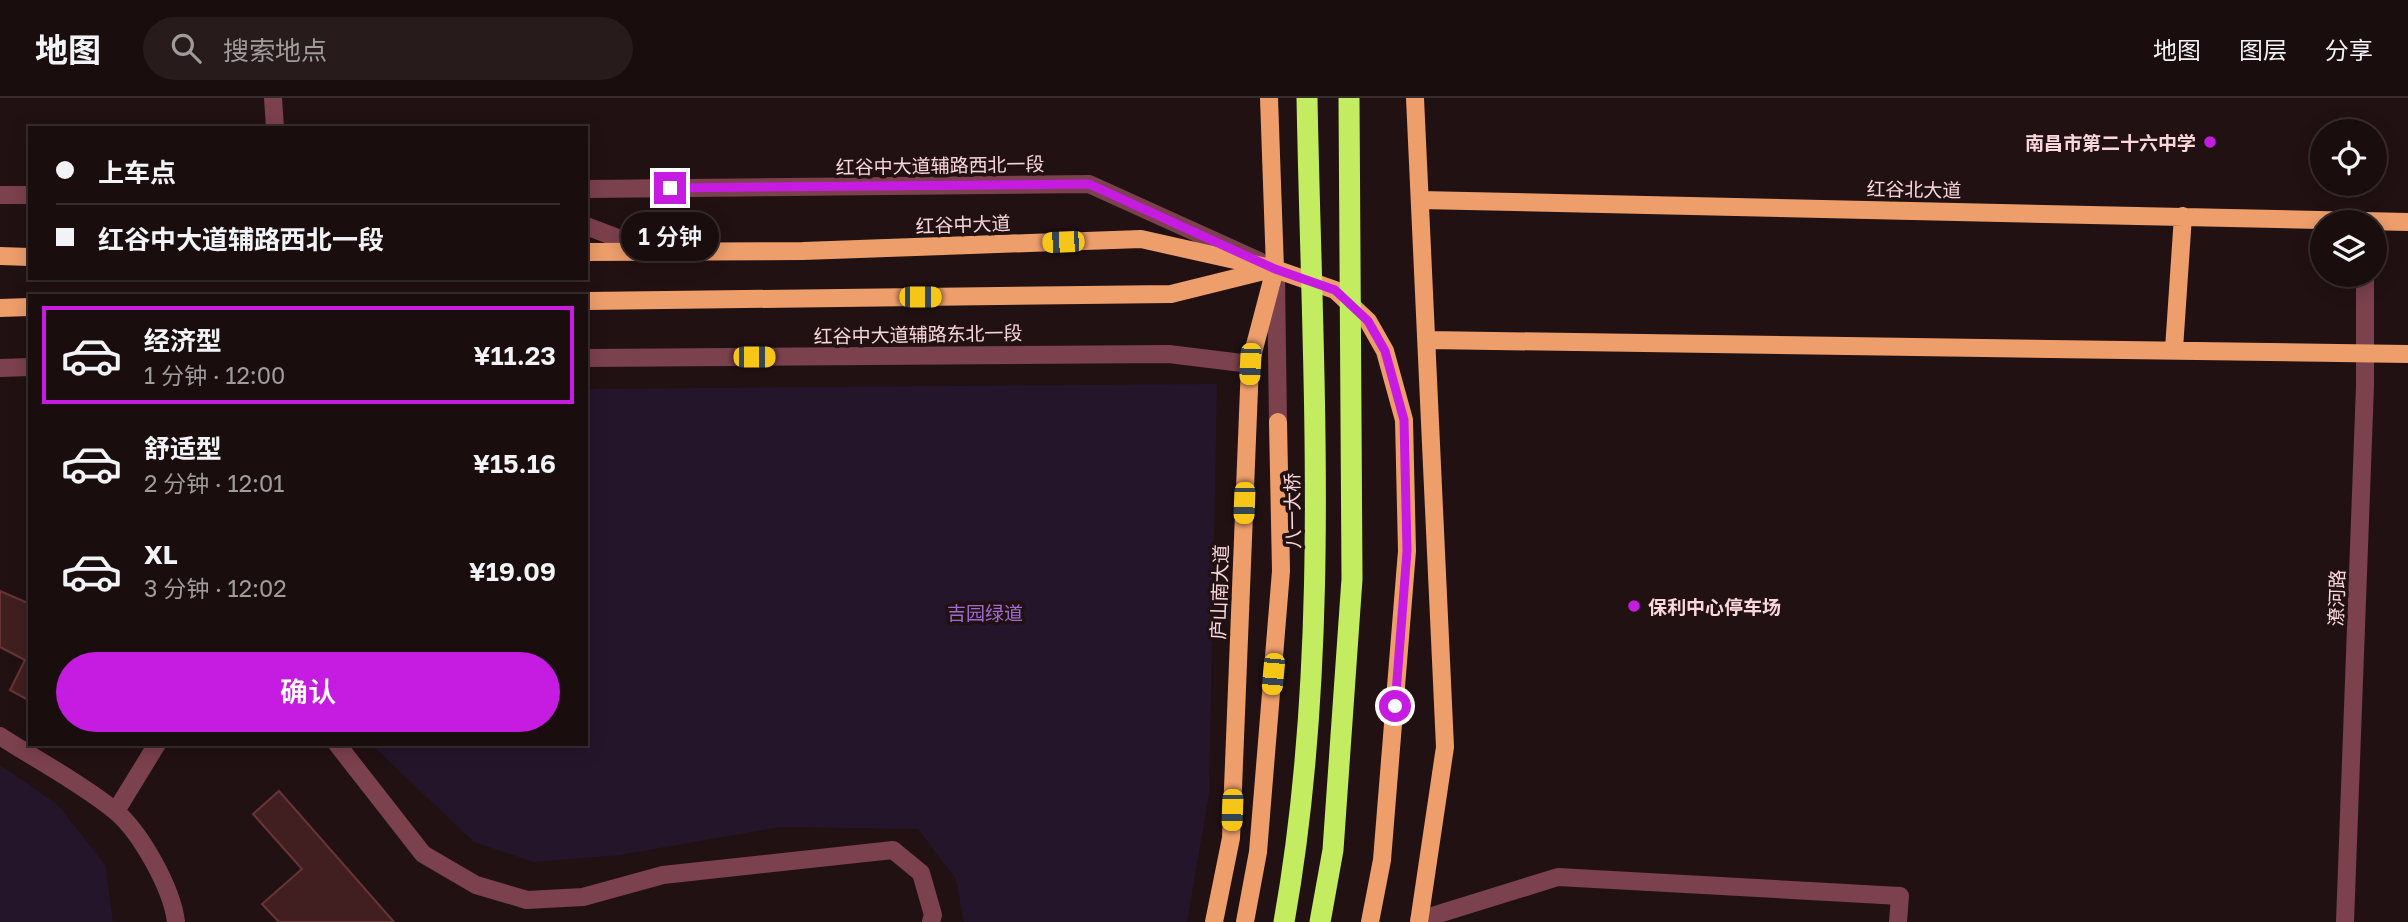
<!DOCTYPE html>
<html lang="zh">
<head>
<meta charset="utf-8">
<style>
  :root { --surface:#1a0d0e; --page:#271b1c; --text:#f1f3f6; --muted:#9f9c9e; --line:#382d2e; --accent:#c61ce1 }
  body { margin:0; font-family:"Golos Text","Noto Sans SC",sans-serif; background:var(--page); color:var(--text); height:100vh; display:flex; flex-direction:column; font-size:26px; white-space:nowrap }
  * { box-sizing:border-box; margin:0 }
  p { font-size:23px; color:var(--muted) }
  .icon { flex:none; width:38px; height:38px; fill:none; stroke:currentColor; stroke-width:2; stroke-linecap:round; stroke-linejoin:round }
  .map { position:relative; flex:1; overflow:hidden }
  .panel { position:absolute; left:28px; top:196px; width:560px; height:452px; display:flex; flex-direction:column; background:var(--surface); border-radius:0px; box-shadow:0 4px 18px #0003,0 0 0 2px var(--line) }
  .panel>* { flex:none }
  .guide { position:absolute; left:28px; top:28px; width:560px; height:154px; border-radius:0px; box-shadow:0 4px 18px #0003,0 0 0 2px var(--line); display:grid; align-content:center; height:154px; padding:0 28px; background:var(--surface) }
  .buttons { position:absolute; left:2310px; top:21px; display:grid; gap:14px }
  .buttons a { display:grid; place-items:center; width:77px; height:77px; border-radius:50%; background:var(--surface); box-shadow:0 4px 18px #0003,0 0 0 2px var(--line); font-size:35px }
  .end { position:absolute; width:32px; height:32px; margin:-16px; border:9px solid #c61ce1; background:#fff; box-shadow:0 0 0 4px #fff }
  .from { border-radius:50% }
  .bubble { position:absolute; height:49px; border-radius:24px; background:var(--surface); box-shadow:0 4px 18px #0003,0 0 0 2px var(--line); font-size:23px; font-weight:600; line-height:49px; text-align:center }
  .car { position:absolute; width:21px; height:42px; margin:-21px -10px; border-radius:9px; box-shadow:0 0 5px 2px #0007; background:linear-gradient(#f5c518 24%,#345 0 40%,#f5c518 0 76%,#345 0 86%,#f5c518 0) }
  .guide b { display:flex; align-items:center; gap:24px; height:66px; font-size:26px }
  .guide b+b { border-top:2px solid var(--line) }
  .guide i { width:18px; height:18px; background:var(--text) }
  ul { padding:12px 0 0; list-style:none }
  li { display:flex; align-items:center; gap:21px; height:98px; margin:0 14px 10px; padding:0 14px; border:4px solid transparent; border-radius:0px }
  li div { flex:1 }
  li b { display:block; font-size:26px }
  li em { font-style:normal; font-weight:600 }
  li.current { border-color:var(--accent) }
  li>.icon { width:63px; height:63px; stroke-width:1.5 }
  .button { display:flex; gap:14px; margin-top:auto; padding:14px 28px }
  .button a { flex:1; height:80px; border-radius:42px; background:var(--accent); color:#fff; font-size:28px; font-weight:600; line-height:80px; text-align:center }
  header { display:flex; align-items:center; gap:42px; box-sizing:border-box; height:98px; padding:0 35px; background:var(--surface); border-bottom:2px solid var(--line) }
  header strong { font-size:33px }
  nav { display:flex; gap:38px; margin-inline-start:auto; font-size:24px }
  .search { width:490px; height:63px; background:var(--page); display:flex; align-items:center; gap:18px; box-sizing:border-box; padding:0 24px; border-radius:38px; color:var(--muted); font-size:26px }
  .map>svg:first-child { display:block }
</style>
</head>
<body>
<header>
<strong>地图</strong>
<div class="search"><svg class="icon" aria-label="search" viewBox="0 0 24 24"><circle cx="10" cy="10" r="6"/><path d="M15 15l6 6"/></svg>搜索地点</div>
<nav><a>地图</a><a>图层</a><a>分享</a></nav>
</header>
<div class="map">
<svg width="2408" height="824" viewBox="0 0 2408 824">
  <rect width="100%" height="100%" fill="#221112"/>
  <path fill="#25152b" d="M 1217,286 L 1209,696 L 1187,824 L 964,824 L 956,781 L 918,731 L 780,729 L 620,757 L 534,764 L 474,744 L 371,646 L 586,646 L 586,291 Z
    M 0,667 L 58,707 L 105,767 L 113,824 L 0,824 Z"/>
  <path fill="#411f20" stroke="#6a3436" stroke-width="2" d="M 0,493 L 30,506 L 30,603 L 10,592 L 25,562 L 0,549 Z
    M 279,693 L 394,824 L 279,824 L 262,806 L 302,771 L 253,716 Z"/>
  <g fill="none" stroke-linecap="round" stroke-linejoin="round">
    <path stroke="#7b414d" stroke-width="18" d="M 273,0 L 275,30
      M 586,91 L 1089,86 L 1259,163
      M 0,97 L 30,97
      M 586,128 L 652,153
      M 1276,181 L 1278,324
      M 586,260 L 1169,256 L 1250,266
      M 0,270 L 30,269
      M 0,638 C 37,662 79,684 114,712 C 140,733 172,790 176,824
      M 337,646 L 423,756 L 476,787 L 527,802 L 583,799 L 663,777 L 893,752 L 921,775 L 933,817 L 931,824
      M 116,713 L 157,646
      M 1419,822 L 1558,779 L 1900,798 L 1898,824
      M 2345,824 L 2365,288 L 2365,177"/>
    <path stroke="#ed9e6b" stroke-width="18" d="M 1415,0 L 1445,649 L 1419,824
      M 1420,102 L 2408,124
      M 586,154 L 803,153 L 1141,141 L 1275,171 L 1335,192 L 1368,223 L 1385,253 L 1404,322 L 1407,453 L 1382,762 L 1370,824
      M 0,158 L 30,159
      M 586,203 L 1171,196 L 1272,171
      M 0,210 L 30,209
      M 1428,242 L 2408,256
      M 2174,251 L 2183,118
      M 1214,824 L 1231,740 L 1250,266 L 1275,171 L 1269,0
      M 1245,824 L 1258,754 L 1281,473 L 1278,324"/>
    <path stroke="#c4ec60" stroke-width="21" d="M 1284,824 C 1332,556 1312,271 1307,0
      M 1320,824 L 1333,752 L 1352,481 L 1349,0"/>
  </g>
  <g fill="none" stroke-linecap="round" stroke-linejoin="round">
    <path stroke="#c61ce1" stroke-width="9" d="M 670,90 L 1089,86 L 1275,171 L 1335,192 L 1368,223 L 1385,253 L 1404,322 L 1407,453 L 1395,608"/>
  </g>
  <g fill="#c61ce1" stroke="#221112" stroke-width="2.5">
    <circle cx="2210" cy="44" r="7"/>
    <circle cx="1634" cy="508" r="7"/>
  </g>
  <g text-anchor="middle" dominant-baseline="central" stroke-width="7" stroke-linejoin="round" paint-order="stroke">
    <g font-size="19" font-weight="bold" fill="#fad7db" stroke="#221112" text-anchor="end">
      <text x="2196" y="44">南昌市第二十六中学</text>
      <text x="1648" y="508" text-anchor="start">保利中心停车场</text>
    </g>
    <g font-size="19" fill="#fad7db" stroke="#221112">
      <text transform="translate(940 67) rotate(-1)">红谷中大道辅路西北一段</text>
      <text transform="translate(1914 91) rotate(1)">红谷北大道</text>
      <text transform="translate(963 126) rotate(-2)">红谷中大道</text>
      <text transform="translate(918 236) rotate(-1)">红谷中大道辅路东北一段</text>
      <text transform="translate(1292 413) rotate(-91)">八一大桥</text>
      <text transform="translate(1219 494) rotate(-88)">庐山南大道</text>
      <text transform="translate(2336 500) rotate(-88)">潦河路</text>
    </g>
    <g font-size="19" fill="#a06bd1" stroke="#221112">
      <text x="985" y="514">吉园绿道</text>
    </g>
  </g>
</svg>
<div class="buttons">
<a><svg class="icon" aria-label="locate" viewBox="0 0 24 24"><circle cx="12" cy="12" r="6"/><path d="M12 2v4M12 18v4M2 12h4M18 12h4"/></svg></a>
<a><svg class="icon" aria-label="layers" viewBox="0 0 24 24"><path d="M12 4l9 5-9 5-9-5zM3 14l9 5 9-5"/></svg></a>
</div>
<i class="end from" style="left:1395px;top:608px"></i>
<i class="end" style="left:670px;top:90px"></i>
<div class="bubble" style="left:621px;top:114px;width:98px">1 分钟</div>
<i class="car" style="left:1063px;top:144px;rotate:268deg"></i>
<i class="car" style="left:920px;top:199px;rotate:90deg"></i>
<i class="car" style="left:754px;top:259px;rotate:90deg"></i>
<i class="car" style="left:1250px;top:266px;rotate:183deg"></i>
<i class="car" style="left:1244px;top:405px;rotate:182deg"></i>
<i class="car" style="left:1273px;top:576px;rotate:185deg"></i>
<i class="car" style="left:1232px;top:712px;rotate:182deg"></i>
<div class="guide">
<b><i class="from"></i>上车点</b>
<b><i></i>红谷中大道辅路西北一段</b>
</div>
<section class="panel">
<ul>
<li class="current"><svg class="icon" aria-label="car" viewBox="0 0 24 24"><path d="M5 17H2v-5l4-1 3-4h7l3 4 3 1v5h-3M9 17h6M6 11h13"/><circle cx="7" cy="17" r="2"/><circle cx="17" cy="17" r="2"/></svg><div><b>经济型</b><p>1 分钟 · 12:00</p></div><em>¥11.23</em></li>
<li><svg class="icon" aria-label="car" viewBox="0 0 24 24"><path d="M5 17H2v-5l4-1 3-4h7l3 4 3 1v5h-3M9 17h6M6 11h13"/><circle cx="7" cy="17" r="2"/><circle cx="17" cy="17" r="2"/></svg><div><b>舒适型</b><p>2 分钟 · 12:01</p></div><em>¥15.16</em></li>
<li><svg class="icon" aria-label="car" viewBox="0 0 24 24"><path d="M5 17H2v-5l4-1 3-4h7l3 4 3 1v5h-3M9 17h6M6 11h13"/><circle cx="7" cy="17" r="2"/><circle cx="17" cy="17" r="2"/></svg><div><b>XL</b><p>3 分钟 · 12:02</p></div><em>¥19.09</em></li>
</ul>
<div class="button"><a>确认</a></div>
</section>
</div>
</body>
</html>
